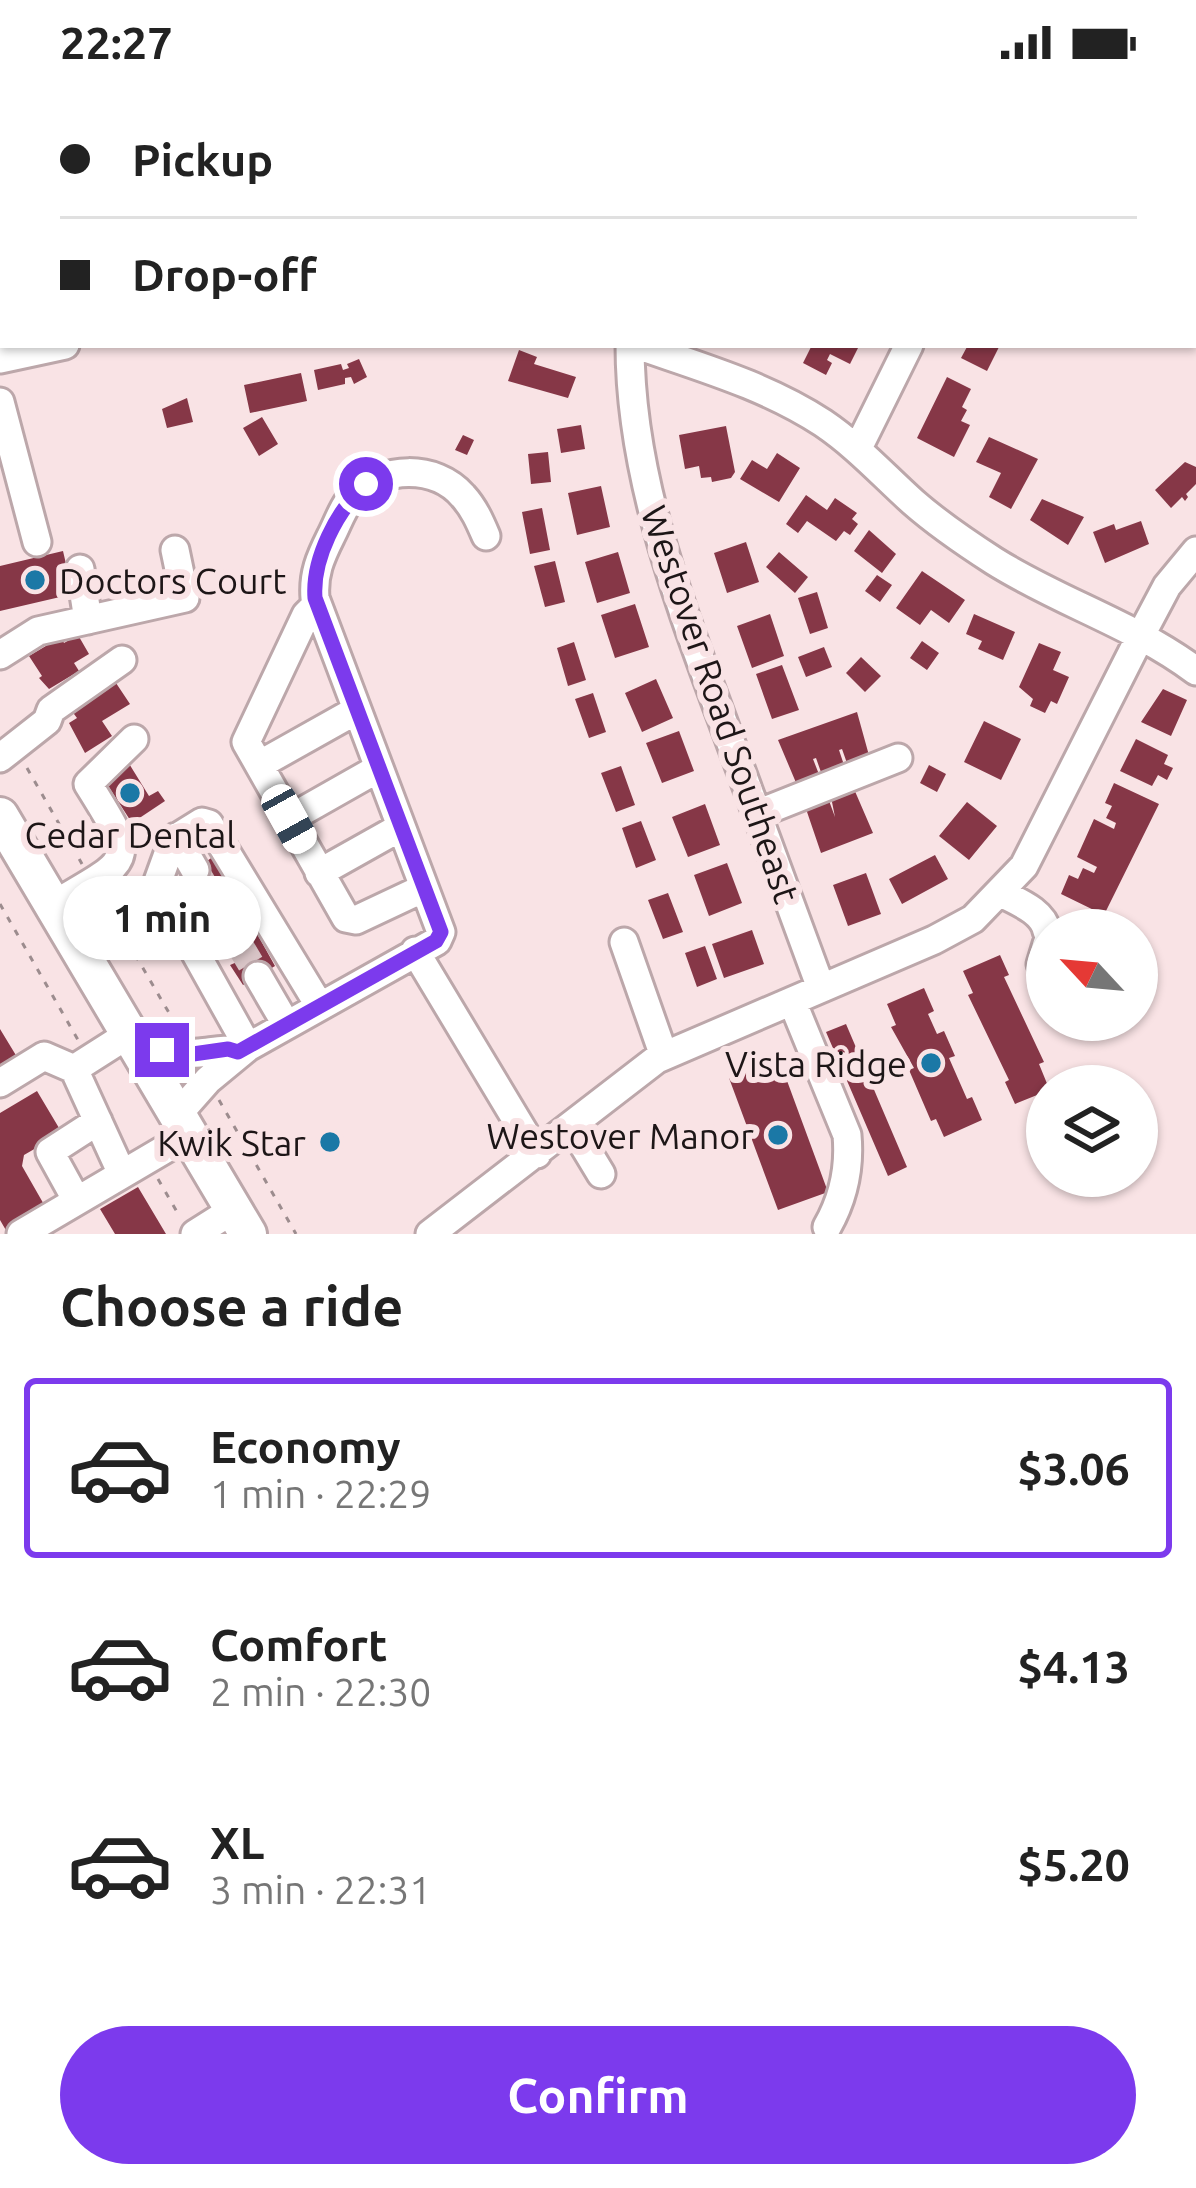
<!DOCTYPE html>
<html lang="en">
<head>
<meta charset="utf-8">
<style>
  :root { --surface:#fff; --page:#f2f2f2; --text:#222; --muted:#767676; --line:#e0e0e0; --accent:#7c3aed }
  body { margin:0; font-family:Ubuntu,sans-serif; background:var(--page); color:var(--text); height:100vh; display:flex; flex-direction:column; font-size:45px; white-space:nowrap }
  * { box-sizing:border-box; margin:0 }
  p { font-size:39px; color:var(--muted) }
  .icon { flex:none; width:66px; height:66px; fill:none; stroke:currentColor; stroke-width:2; stroke-linecap:round; stroke-linejoin:round }
  .map { position:relative; height:1150px; overflow:hidden }
  .drawer { display:flex; flex-direction:column; background:var(--surface); flex:1 }
  .drawer>* { flex:none }
  .top-card { position:absolute; left:0px; top:0px; width:1197px; height:264px; box-shadow:0 3px 9px #0004; display:grid; align-content:center; height:264px; padding:0 60px; background:var(--surface) }
  .needle { width:78px; rotate:296deg }
  .tools { position:absolute; left:1026px; top:825px; display:grid; gap:24px }
  .tools a { display:grid; place-items:center; width:132px; height:132px; border-radius:50%; background:var(--surface); box-shadow:0 3px 9px #0004; font-size:60px }
  .end { position:absolute; width:54px; height:54px; margin:-27px; border:15px solid #7c3aed; background:#fff; box-shadow:0 0 0 6px #fff }
  .from { border-radius:50% }
  .bubble { position:absolute; height:84px; border-radius:42px; background:var(--surface); box-shadow:0 3px 9px #0004; font-size:39px; font-weight:600; line-height:84px; text-align:center }
  .car { position:absolute; width:36px; height:72px; margin:-36px -18px; border-radius:15px; box-shadow:0 0 9px 3px #0007; background:linear-gradient(#fff 24%,#345 0 40%,#fff 0 76%,#345 0 86%,#fff 0) }
  .top-card b { display:flex; align-items:center; gap:42px; height:114px; font-size:45px }
  .top-card b+b { border-top:3px solid var(--line) }
  .top-card i { width:30px; height:30px; background:var(--text) }
  ul { padding:0; list-style:none }
  li { display:flex; align-items:center; gap:36px; height:180px; margin:0 24px 18px; padding:0 36px; border:6px solid transparent; border-radius:12px }
  li div { flex:1 }
  li b { display:block; font-size:45px }
  li em { font-style:normal; font-weight:600 }
  li.active { border-color:var(--accent) }
  li>.icon { width:108px; height:108px; stroke-width:1.5 }
  h2 { padding:0 60px; font-size:54px; line-height:144px }
  .primary-button { display:flex; gap:24px; margin-top:auto; padding:24px 60px }
  .primary-button a { flex:1; height:138px; border-radius:72px; background:var(--accent); color:#fff; font-size:48px; font-weight:600; line-height:138px; text-align:center }
  .status { display:flex; justify-content:space-between; align-items:center; height:84px; padding:0 60px; background:var(--surface); direction:ltr }
  .status svg { height:33px; fill:currentColor }
  .map>svg:first-child { display:block }
</style>
</head>
<body>
<div class="status"><b>22:27</b><svg viewBox="0 0 49 12"><path d="M0 12V9h3v3zM5 12V6h3v6zM10 12V3h3v9zM15 12V0h3v12zM26 1h20v11H26zM47 4h2v5h-2z"/></svg></div>
<div class="map">
<svg width="1196" height="1150" viewBox="0 0 1196 1150">
  <rect width="100%" height="100%" fill="#f9e3e5"/>
  <path fill="#863747" d="M 812,261 L 856,261 L 859,262 L 850,280 L 830,270 L 827,276 L 832,279 L 826,291 L 803,279 Z
    M 968,261 L 1000,261 L 987,287 L 961,274 Z
    M 519,266 L 537,273 L 534,280 L 576,293 L 568,314 L 508,297 Z
    M 359,275 L 367,293 L 354,300 L 351,293 L 345,294 L 345,300 L 318,306 L 314,286 L 341,280 L 343,286 L 349,284 L 347,280 Z
    M 301,289 L 307,317 L 250,329 L 244,301 Z
    M 947,293 L 971,305 L 962,323 L 967,326 L 961,337 L 970,341 L 954,373 L 917,354 Z
    M 187,314 L 193,338 L 167,344 L 162,325 Z
    M 262,333 L 278,360 L 259,372 L 243,344 Z
    M 581,341 L 585,365 L 561,369 L 557,345 Z
    M 726,342 L 735,388 L 731,394 L 712,398 L 711,393 L 701,394 L 699,382 L 685,385 L 679,351 Z
    M 463,351 L 474,356 L 467,371 L 455,366 Z
    M 989,353 L 1038,375 L 1011,425 L 989,413 L 1001,389 L 976,378 Z
    M 548,368 L 551,398 L 531,400 L 528,370 Z
    M 777,369 L 800,384 L 779,418 L 740,395 L 752,376 L 767,385 Z
    M 1185,378 L 1196,383 L 1196,400 L 1186,410 L 1188,413 L 1185,417 L 1182,413 L 1171,424 L 1155,406 Z
    M 601,402 L 610,443 L 577,451 L 568,409 Z
    M 806,411 L 827,426 L 835,414 L 857,429 L 852,435 L 858,440 L 850,451 L 844,447 L 836,457 L 807,437 L 798,449 L 786,440 Z
    M 1042,415 L 1084,433 L 1068,461 L 1030,436 Z
    M 542,424 L 550,466 L 530,470 L 522,428 Z
    M 1141,437 L 1149,460 L 1105,479 L 1093,448 L 1114,440 L 1116,446 Z
    M 869,446 L 896,470 L 882,489 L 854,467 Z
    M 746,458 L 759,498 L 727,509 L 714,469 Z
    M 63,467 L 73,510 L 0,527 L 0,482 Z
    M 618,468 L 630,509 L 597,519 L 585,478 Z
    M 779,468 L 808,493 L 795,509 L 766,483 Z
    M 555,477 L 565,518 L 545,523 L 534,482 Z
    M 922,487 L 965,516 L 949,539 L 931,526 L 920,541 L 896,524 Z
    M 877,491 L 892,501 L 880,518 L 865,507 Z
    M 817,508 L 828,544 L 810,550 L 798,514 Z
    M 635,520 L 649,563 L 615,574 L 601,531 Z
    M 770,530 L 784,572 L 752,584 L 737,542 Z
    M 974,530 L 1015,548 L 1003,576 L 978,565 L 982,557 L 966,550 Z
    M 78,551 L 89,570 L 74,579 L 79,587 L 49,605 L 39,594 L 42,592 L 29,572 L 61,553 L 64,559 Z
    M 922,557 L 939,569 L 927,586 L 910,574 Z
    M 574,558 L 586,596 L 568,602 L 557,564 Z
    M 1039,559 L 1061,568 L 1053,586 L 1069,593 L 1057,620 L 1051,617 L 1045,629 L 1030,622 L 1033,615 L 1019,603 Z
    M 824,563 L 832,583 L 806,593 L 798,573 Z
    M 861,573 L 881,592 L 865,608 L 846,589 Z
    M 782,581 L 799,626 L 772,635 L 756,590 Z
    M 656,595 L 673,634 L 642,648 L 625,609 Z
    M 114,596 L 130,620 L 102,637 L 112,652 L 85,669 L 69,639 L 77,634 L 71,626 Z
    M 1163,605 L 1187,616 L 1171,652 L 1141,638 Z
    M 593,609 L 606,648 L 589,654 L 575,615 Z
    M 857,628 L 870,675 L 848,682 L 842,665 L 839,666 L 845,684 L 822,691 L 816,674 L 813,675 L 820,693 L 797,701 L 778,656 Z
    M 984,637 L 1021,655 L 1001,696 L 964,678 Z
    M 679,647 L 694,687 L 662,699 L 646,659 Z
    M 1136,655 L 1168,671 L 1164,680 L 1173,684 L 1167,696 L 1158,691 L 1152,702 L 1120,687 Z
    M 128,678 L 149,712 L 158,707 L 165,717 L 132,739 L 103,694 Z
    M 929,681 L 946,690 L 937,708 L 920,699 Z
    M 621,682 L 635,721 L 616,728 L 601,689 Z
    M 1114,699 L 1159,720 L 1104,831 L 1061,810 L 1069,791 L 1078,795 L 1083,784 L 1094,789 L 1097,783 L 1077,773 L 1094,735 L 1114,745 L 1116,739 L 1106,734 L 1112,722 L 1105,719 Z
    M 854,705 L 873,749 L 821,769 L 805,722 L 828,714 L 835,733 L 831,713 Z
    M 967,718 L 997,742 L 969,776 L 939,752 Z
    M 705,720 L 720,761 L 688,773 L 672,733 Z
    M 641,737 L 656,776 L 636,784 L 622,744 Z
    M 935,771 L 948,795 L 902,820 L 889,795 Z
    M 214,772 L 275,882 L 243,901 L 230,881 L 237,878 L 186,792 Z
    M 727,779 L 742,819 L 709,832 L 694,791 Z
    M 866,789 L 881,830 L 848,842 L 833,801 Z
    M 668,809 L 683,848 L 663,855 L 648,816 Z
    M 752,846 L 764,880 L 724,894 L 712,860 Z
    M 705,862 L 717,895 L 697,903 L 685,869 Z
    M 1000,871 L 1009,891 L 1004,893 L 1044,978 L 1039,980 L 1048,1002 L 1047,1007 L 1015,1020 L 1005,998 L 1009,996 L 968,911 L 973,909 L 963,887 Z
    M 924,904 L 934,927 L 928,930 L 937,950 L 944,947 L 955,972 L 949,974 L 967,1015 L 972,1013 L 982,1036 L 944,1053 L 936,1035 L 931,1037 L 909,986 L 914,984 L 891,943 L 896,941 L 887,920 Z
    M 846,940 L 907,1083 L 888,1092 L 826,948 Z
    M 0,945 L 17,973 L 0,983 Z
    M 779,975 L 828,1108 L 778,1126 L 729,994 Z
    M 37,1007 L 62,1049 L 24,1071 L 22,1082 L 46,1124 L 7,1148 L 0,1136 L 0,1029 Z
    M 138,1103 L 166,1150 L 115,1150 L 100,1125 Z"/>
  <g fill="none" stroke-linecap="round" stroke-linejoin="round">
    <path stroke="#d8c4c6" stroke-width="27" stroke-dasharray="27 14" stroke-linecap="butt" d="M 195,786 L 258,892"/>
    <g stroke="#bca7aa" stroke-width="33">
      <path id="minor" d="M 123,0 L 131,3
        M 699,3 L 701,0
        M 1194,15 L 1196,15
        M 630,261 C 630,391 678,515 722,635 C 755,725 788,814 821,904
        M 637,261 C 700,283 767,302 823,339 C 857,362 883,391 913,418 C 938,440 966,459 994,477 C 1059,518 1135,541 1196,587
        M 0,275 L 65,261
        M 0,318 L 37,458
        M 858,364 L 909,261
        M 80,485 L 88,536
        M 317,520 L 306,531 L 246,658 L 346,834 L 356,836 L 424,804
        M 0,571 L 38,547 L 185,514 L 175,466
        M 0,674 L 47,637 L 51,626 L 122,576
        M 259,681 L 357,626
        M 757,730 L 898,674
        M 289,735 L 379,684
        M 176,753 L 195,786
        M 319,789 L 401,743
        M 1001,809 C 1018,818 1043,827 1047,847
        M 53,821 C 132,774 139,781 88,700 L 134,655
        M 624,858 L 664,972
        M 415,867 L 537,1070
        M 1041,880 L 1047,860
        M 258,892 L 286,940
        M 792,917 L 847,1051 C 850,1084 843,1115 827,1143
        M 134,958 L 141,956 C 160,965 178,971 199,969 C 213,968 224,964 238,968
        M 248,963 L 437,857 L 441,848 L 315,514 C 313,490 320,474 331,452 C 338,439 343,422 354,411 C 382,382 435,380 463,412 C 474,424 480,438 486,452
        M 74,985 L 122,1090
        M 0,999 L 44,972 L 74,985 L 129,950
        M 178,1030 L 208,996 L 248,963 L 157,800 L 173,756 L 202,738 L 209,740 L 319,921
        M 572,1042 L 601,1090
        M 77,1117 L 50,1068 L 98,1037
        M 21,1150 L 189,1051
        M 195,1150 L 233,1126
        M 430,1150 L 657,975 L 934,856 L 973,835 L 1024,782 L 1140,553 L 1167,502 L 1196,467"/>
    </g>
    <g stroke="#bca7aa" stroke-width="42">
      <path id="major" d="M 0,732 L 248,1150"/>
    </g>
    <path stroke="#9c8c8e" stroke-width="3" stroke-dasharray="6 9" stroke-linecap="butt" d="M 27,684 L 82,780
      M 105,819 L 179,946
      M 0,820 L 78,956
      M 219,1016 L 296,1150
      M 158,1095 L 180,1133"/>
    <use href="#minor" stroke="#fff" stroke-width="27"/>
    <use href="#major" stroke="#fff" stroke-width="36"/>
  </g>
  <g fill="none" stroke-linecap="round" stroke-linejoin="round">
    <path stroke="#7c3aed" stroke-width="15" d="M 162,966 L 193,970 L 228,965 L 238,968 L 436,857 L 441,848 L 315,514 C 312,475 337,426 366,400"/>
  </g>
  <g fill="#1b78a6" stroke="#f9e3e5" stroke-width="4.5">
    <circle cx="35" cy="496" r="12"/>
    <circle cx="130" cy="709" r="12"/>
    <circle cx="931" cy="979" r="12"/>
    <circle cx="778" cy="1051" r="12"/>
    <circle cx="330" cy="1058" r="12"/>
  </g>
  <g text-anchor="middle" dominant-baseline="central" stroke-width="12" stroke-linejoin="round" paint-order="stroke">
    <g font-size="36" fill="#1d1617" stroke="#f9e3e5" text-anchor="end">
      <text x="59" y="496" text-anchor="start">Doctors Court</text>
      <text x="130" y="750" text-anchor="middle">Cedar Dental</text>
      <text x="907" y="979">Vista Ridge</text>
      <text x="754" y="1051">Westover Manor</text>
      <text x="306" y="1058">Kwik Star</text>
    </g>
    <g font-size="36" fill="#1d1617" stroke="#f9e3e5">
      <text transform="translate(721 620) rotate(71)">Westover Road Southeast</text>
    </g>
  </g>
</svg>
<div class="tools">
<a><svg class="needle" viewBox="-14 -14 28 28"><path d="M0-13l5 13h-10z" fill="#e53935"/><path d="M0 13l5-13h-10z" fill="#767676"/></svg></a>
<a><svg class="icon" aria-label="layers" viewBox="0 0 24 24"><path d="M12 4l9 5-9 5-9-5zM3 14l9 5 9-5"/></svg></a>
</div>
<i class="end from" style="left:366px;top:400px"></i>
<i class="end" style="left:162px;top:966px"></i>
<div class="bubble" style="left:63px;top:792px;width:198px">1 min</div>
<i class="car" style="left:289px;top:735px;rotate:151deg"></i>
<div class="top-card">
<b><i class="from"></i>Pickup</b>
<b><i></i>Drop-off</b>
</div>
</div>
<section class="drawer">
<h2>Choose a ride</h2>
<ul>
<li class="active"><svg class="icon" aria-label="car" viewBox="0 0 24 24"><path d="M5 17H2v-5l4-1 3-4h7l3 4 3 1v5h-3M9 17h6M6 11h13"/><circle cx="7" cy="17" r="2"/><circle cx="17" cy="17" r="2"/></svg><div><b>Economy</b><p>1 min · 22:29</p></div><em>$3.06</em></li>
<li><svg class="icon" aria-label="car" viewBox="0 0 24 24"><path d="M5 17H2v-5l4-1 3-4h7l3 4 3 1v5h-3M9 17h6M6 11h13"/><circle cx="7" cy="17" r="2"/><circle cx="17" cy="17" r="2"/></svg><div><b>Comfort</b><p>2 min · 22:30</p></div><em>$4.13</em></li>
<li><svg class="icon" aria-label="car" viewBox="0 0 24 24"><path d="M5 17H2v-5l4-1 3-4h7l3 4 3 1v5h-3M9 17h6M6 11h13"/><circle cx="7" cy="17" r="2"/><circle cx="17" cy="17" r="2"/></svg><div><b>XL</b><p>3 min · 22:31</p></div><em>$5.20</em></li>
</ul>
<div class="primary-button"><a>Confirm</a></div>
</section>
</body>
</html>
